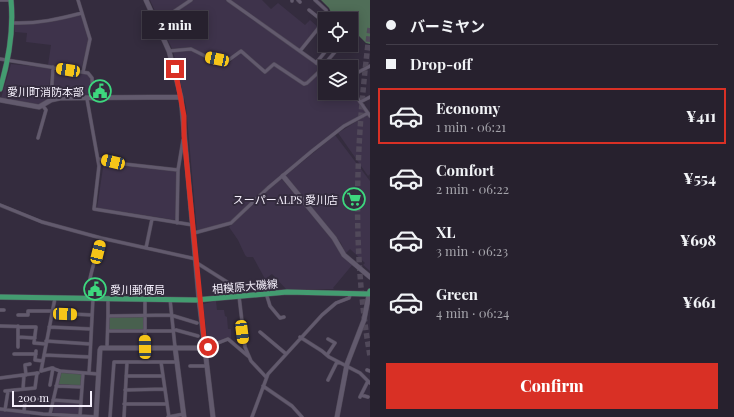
<!DOCTYPE html>
<html lang="en">
<head>
<meta charset="utf-8">
<style>
  :root { --surface:#27212e; --page:#2f2936; --text:#f1f3f6; --muted:#a4a3aa; --line:#433e4a; --accent:#d93025 }
  body { margin:0; font-family:"Playfair Display","Noto Sans JP",serif; background:var(--page); color:var(--text); height:100vh; display:flex; flex-direction:column; font-size:15px; white-space:nowrap }
  * { box-sizing:border-box; margin:0 }
  p { font-size:13px; color:var(--muted) }
  .icon { flex:none; width:22px; height:22px; fill:none; stroke:currentColor; stroke-width:2; stroke-linecap:round; stroke-linejoin:round }
  .map { position:relative; flex:1; overflow:hidden }
  .sheet { display:flex; flex-direction:column; background:var(--surface); width:364px }
  .sheet>* { flex:none }
  .top-card { display:grid; align-content:center; height:88px; padding:0 16px; background:var(--surface) }
  .controls { position:absolute; left:318px; top:12px; display:grid; gap:8px }
  .controls a { display:grid; place-items:center; width:40px; height:40px; border-radius:0px; background:var(--surface); box-shadow:0 2px 10px #0003,0 0 0 1px var(--line); font-size:20px }
  .scale { position:absolute; left:12px; bottom:10px; width:80px; box-sizing:border-box; padding-left:4px; border:2px solid #f5f0fc; border-top:0; font-size:11px; line-height:14px; white-space:nowrap; color:#f5f0fc; -webkit-text-stroke:3px #342c3e; paint-order:stroke }
  .end { position:absolute; width:18px; height:18px; margin:-9px; border:5px solid #d93025; background:#fff; box-shadow:0 0 0 2px #fff }
  .from { border-radius:50% }
  .bubble { position:absolute; height:28px; border-radius:0px; background:var(--surface); box-shadow:0 2px 10px #0003,0 0 0 1px var(--line); font-size:13px; font-weight:800; line-height:28px; text-align:center }
  .car { position:absolute; width:12px; height:24px; margin:-12px -6px; border-radius:5px; box-shadow:0 0 3px 1px #0007; background:linear-gradient(#f5c518 24%,#345 0 40%,#f5c518 0 76%,#345 0 86%,#f5c518 0) }
  .top-card b { display:flex; align-items:center; gap:14px; height:38px; font-size:15px }
  .top-card b+b { border-top:1px solid var(--line) }
  .top-card i { width:10px; height:10px; background:var(--text) }
  ul { padding:0; list-style:none }
  li { display:flex; align-items:center; gap:12px; height:56px; margin:0 8px 6px; padding:0 8px; border:2px solid transparent; border-radius:0px }
  li div { flex:1 }
  li b { display:block; font-size:15px }
  li em { font-style:normal; font-weight:800 }
  li.active { border-color:var(--accent) }
  li>.icon { width:36px; height:36px; stroke-width:1.5 }
  .button { display:flex; gap:8px; margin-top:auto; padding:8px 16px }
  .button a { flex:1; height:46px; border-radius:0px; background:var(--accent); color:#fff; font-size:16px; font-weight:800; line-height:46px; text-align:center }
  main { display:flex; flex:1; min-height:0 }
  .map>svg:first-child { display:block }
</style>
</head>
<body>
<main>
<div class="map">
<svg width="370" height="417" viewBox="0 0 370 417">
  <rect width="100%" height="100%" fill="#342c3e"/>
  <path fill="#3e334b" d="M 150,0 L 189,0 L 159,20 Z
    M 193,0 L 226,0 L 320,67 L 321,69 L 307,83 L 304,83 L 274,63 L 265,70 L 242,50 L 228,61 L 207,56 L 190,48 L 172,49 L 160,22 Z
    M 230,0 L 262,0 L 271,9 L 278,3 L 305,25 L 310,20 L 318,27 L 299,50 Z
    M 81,14 L 89,39 L 81,70 L 48,65 L 51,45 L 26,42 L 27,33 L 15,32 L 15,24 Z
    M 191,50 L 226,63 L 230,62 L 241,52 L 265,73 L 275,66 L 303,84 L 319,73 L 325,81 L 325,93 L 335,93 L 338,96 L 341,93 L 351,93 L 351,91 L 366,113 L 345,125 L 318,146 L 231,222 L 197,231 L 186,106 L 173,51 Z
    M 11,64 L 51,68 L 48,99 L 39,105 L 1,98 Z
    M 53,70 L 59,71 L 60,70 L 86,73 L 91,77 L 92,95 L 54,98 L 51,95 Z
    M 367,115 L 370,117 L 370,174 L 368,176 L 338,133 Z
    M 335,135 L 370,181 L 370,271 L 363,265 L 365,263 L 350,249 L 346,253 L 344,250 L 341,243 L 285,176 Z
    M 104,161 L 124,166 L 176,171 L 176,220 L 97,208 Z
    M 281,178 L 353,264 L 333,288 L 334,289 L 286,289 L 272,274 L 265,279 L 253,257 L 247,257 L 245,255 L 238,240 L 229,227 Z
    M 216,301 L 217,310 L 224,310 L 225,316 L 227,317 L 228,329 L 231,329 L 231,339 L 208,345 L 203,304 Z
    M 55,401 L 79,403 L 79,414 L 53,413 Z
    M 0,410 L 30,413 L 30,417 L 0,417 Z"/>
  <path fill="#48604e" d="M 144,316 L 144,330 L 109,330 L 109,317 Z
    M 60,372 L 82,374 L 81,386 L 58,384 Z"/>
  <path fill="#506e58" d="M 321,0 L 370,0 L 370,44 L 366,43 L 359,36 L 351,36 L 351,19 L 334,19 L 329,8 Z"/>
  <g fill="none" stroke-linecap="round" stroke-linejoin="round">
    <path stroke="#51495a" stroke-width="5.5" stroke-dasharray="5.5 3" stroke-linecap="butt" d="M 370,28 C 356,137 351,248 370,356"/>
    <g stroke="#504958" stroke-width="4">
      <path id="street" d="M 0,0 L 9,0
        M 78,0 L 90,39 L 83,72
        M 228,0 L 325,69
        M 298,0 L 300,2
        M 315,0 L 326,10 L 328,19
        M 292,1 L 292,0
        M 309,10 L 324,22
        M 13,23 C 37,24 59,19 82,13
        M 157,23 L 191,0
        M 169,51 L 191,49 L 207,57 L 226,62 L 241,51 L 265,72 L 274,64 L 304,84 L 307,83 L 323,68
        M 300,51 L 325,20
        M 0,59 L 88,73 L 92,78 L 93,99
        M 316,63 L 325,52
        M 322,67 L 341,45
        M 351,76 L 370,66
        M 351,89 L 370,116
        M 87,99 L 99,166 L 94,209 L 193,225
        M 51,100 L 53,67
        M 360,102 L 370,97
        M 38,138 L 46,110 L 43,106
        M 99,159 L 124,164 L 178,170 L 183,140
        M 0,205 L 42,222 L 101,238
        M 177,223 L 178,170
        M 194,233 L 231,223 L 268,188 L 312,151 L 344,126 L 368,113
        M 146,248 L 152,219
        M 266,293 L 270,306 L 280,318 L 284,317
        M 55,298 L 41,371 L 52,368 L 60,371
        M 87,298 C 88,278 96,258 101,238 L 196,259 L 197,263 L 235,287 L 239,296 L 245,347 L 251,361 L 266,377
        M 170,299 L 175,347
        M 0,310 L 4,310
        M 52,313 L 92,315
        M 18,315 L 28,315 L 28,311 L 52,311
        M 108,316 L 108,298
        M 174,316 L 197,323
        M 0,326 L 36,327 L 34,343 L 46,344
        M 18,326 L 18,337 L 35,338
        M 49,327 L 91,329
        M 176,330 L 198,336
        M 108,331 L 173,331
        M 260,332 L 285,353
        M 18,337 L 18,347
        M 300,337 L 322,351 L 329,357 L 360,373 L 370,383
        M 46,341 L 90,344
        M 107,347 L 108,316 L 172,315
        M 145,347 L 145,299
        M 205,348 L 228,339 L 248,356
        M 36,351 L 35,360 L 43,361
        M 14,354 L 36,354
        M 44,355 L 90,357 L 93,298
        M 327,355 L 335,343 L 328,339
        M 161,362 L 169,417
        M 190,366 L 207,366
        M 367,370 L 370,371
        M 89,373 L 90,357
        M 26,375 L 25,365 L 30,364
        M 126,376 L 163,376
        M 0,378 L 38,373
        M 328,380 L 337,362
        M 50,385 L 53,368
        M 56,386 L 82,387
        M 263,386 L 292,406 L 302,417
        M 23,389 L 24,375
        M 125,390 L 165,389
        M 5,391 L 35,388 L 37,373
        M 361,395 L 368,397
        M 360,397 L 368,381
        M 39,399 L 46,401
        M 53,400 L 81,402
        M 124,404 L 167,404
        M 0,409 L 43,414 L 80,416 L 83,373
        M 5,410 L 8,391
        M 24,412 L 25,401 L 31,401
        M 50,414 L 60,371 L 98,374
        M 80,416 L 96,417
        M 110,417 L 114,362 L 177,362
        M 124,417 L 127,362
        M 168,417 L 184,414
        M 252,417 L 268,374 L 322,315 L 336,303 L 349,298 L 351,293"/>
    </g>
    <g stroke="#504958" stroke-width="5.5">
      <path id="secondary" d="M 146,0 L 169,51 L 181,97 L 199,299 L 213,417
        M 0,100 L 39,107 L 51,100 L 60,98 L 181,97
        M 283,176 L 334,238 L 344,255 L 370,277
        M 175,347 L 184,417
        M 96,417 L 100,350 L 101,348 L 205,348
        M 337,417 L 347,364 L 364,320 L 369,294"/>
    </g>
    <g stroke="#504958" stroke-width="6">
      <path id="primary" d="M 0,89 C 9,59 14,31 11,0
        M 0,297 L 196,300 L 287,292 L 369,294 L 370,291"/>
    </g>
    <use href="#street" stroke="#625a6d" stroke-width="3"/>
    <use href="#secondary" stroke="#625a6d" stroke-width="4.5"/>
    <use href="#primary" stroke="#439c70" stroke-width="5"/>
  </g>
  <g fill="none" stroke-linecap="round" stroke-linejoin="round">
    <path stroke="#d93025" stroke-width="5" d="M 175,69 L 184,116 L 184,136 L 205,348 L 208,347"/>
  </g>
  <defs>
    <g id="civic-ring" transform="scale(1.15)"><circle r="9.5" fill="#342c3e" stroke="#3dd77e" stroke-width="1.5"/><path d="M-.6-6.5H3V-4.5H.6V-3L4-1V1h2V6H-6V1h2V-1L-.6-3ZM-1.2 2.5V6h2.4V2.5Z" fill="#3dd77e"/></g>
    <g id="supermarket-ring" transform="scale(1.15)"><circle r="9.5" fill="#342c3e" stroke="#3dd77e" stroke-width="1.5"/><path d="M-6-5.5h2.5l.6 2H6L4.5 2H-2.5L-4.4-4H-6ZM-1.5 3.2a1.3 1.3 0 1 0 .1 0ZM3 3.2a1.3 1.3 0 1 0 .1 0Z" fill="#3dd77e"/></g>
  </defs>
  <g fill-rule="evenodd">
    <use href="#civic-ring" x="100" y="91"/>
    <use href="#supermarket-ring" x="354" y="199"/>
    <use href="#civic-ring" x="95" y="289"/>
  </g>
  <g text-anchor="middle" dominant-baseline="central" stroke-width="4" stroke-linejoin="round" paint-order="stroke">
    <g font-size="11" fill="#f5f0fc" stroke="#342c3e" text-anchor="end">
      <text x="84" y="91">愛川町消防本部</text>
      <text x="338" y="199">スーパーALPS 愛川店</text>
      <text x="110" y="289" text-anchor="start">愛川郵便局</text>
    </g>
    <g font-size="11" fill="#f5f0fc" stroke="#342c3e">
      <text transform="translate(245 286) rotate(-5)">相模原大磯線</text>
    </g>
  </g>
</svg>
<div class="controls">
<a><svg class="icon" aria-label="locate" viewBox="0 0 24 24"><circle cx="12" cy="12" r="6"/><path d="M12 2v4M12 18v4M2 12h4M18 12h4"/></svg></a>
<a><svg class="icon" aria-label="layers" viewBox="0 0 24 24"><path d="M12 4l9 5-9 5-9-5zM3 14l9 5 9-5"/></svg></a>
</div>
<div class="scale">200 m</div>
<i class="end from" style="left:208px;top:347px"></i>
<i class="end" style="left:175px;top:69px"></i>
<div class="bubble" style="left:142px;top:11px;width:66px">2 min</div>
<i class="car" style="left:217px;top:59px;rotate:282deg"></i>
<i class="car" style="left:68px;top:70px;rotate:279deg"></i>
<i class="car" style="left:113px;top:162px;rotate:284deg"></i>
<i class="car" style="left:98px;top:252px;rotate:14deg"></i>
<i class="car" style="left:65px;top:314px;rotate:92deg"></i>
<i class="car" style="left:242px;top:332px;rotate:173deg"></i>
<i class="car" style="left:145px;top:347px;rotate:359deg"></i>
</div>
<section class="sheet">
<div class="top-card">
<b><i class="from"></i>バーミヤン</b>
<b><i></i>Drop-off</b>
</div>
<ul>
<li class="active"><svg class="icon" aria-label="car" viewBox="0 0 24 24"><path d="M5 17H2v-5l4-1 3-4h7l3 4 3 1v5h-3M9 17h6M6 11h13"/><circle cx="7" cy="17" r="2"/><circle cx="17" cy="17" r="2"/></svg><div><b>Economy</b><p>1 min · 06:21</p></div><em>¥411</em></li>
<li><svg class="icon" aria-label="car" viewBox="0 0 24 24"><path d="M5 17H2v-5l4-1 3-4h7l3 4 3 1v5h-3M9 17h6M6 11h13"/><circle cx="7" cy="17" r="2"/><circle cx="17" cy="17" r="2"/></svg><div><b>Comfort</b><p>2 min · 06:22</p></div><em>¥554</em></li>
<li><svg class="icon" aria-label="car" viewBox="0 0 24 24"><path d="M5 17H2v-5l4-1 3-4h7l3 4 3 1v5h-3M9 17h6M6 11h13"/><circle cx="7" cy="17" r="2"/><circle cx="17" cy="17" r="2"/></svg><div><b>XL</b><p>3 min · 06:23</p></div><em>¥698</em></li>
<li><svg class="icon" aria-label="car" viewBox="0 0 24 24"><path d="M5 17H2v-5l4-1 3-4h7l3 4 3 1v5h-3M9 17h6M6 11h13"/><circle cx="7" cy="17" r="2"/><circle cx="17" cy="17" r="2"/></svg><div><b>Green</b><p>4 min · 06:24</p></div><em>¥661</em></li>
</ul>
<div class="button"><a>Confirm</a></div>
</section>
</main>
</body>
</html>
